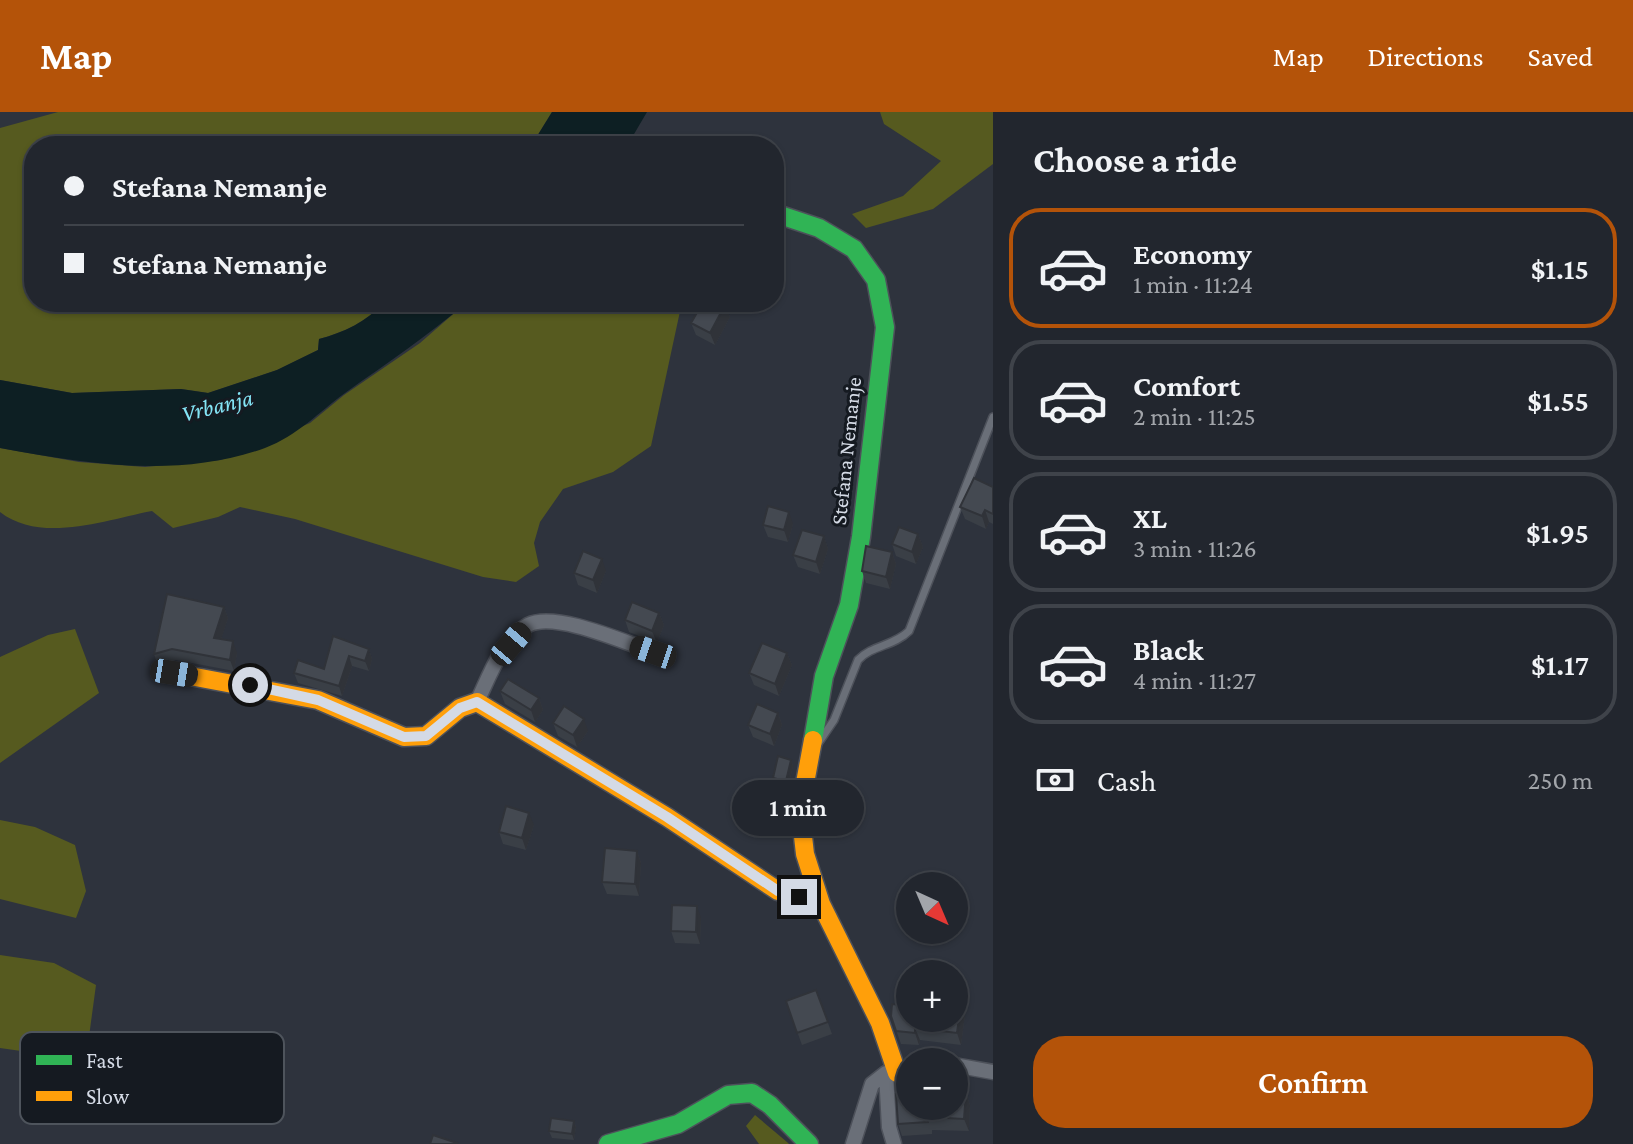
<!DOCTYPE html>
<html lang="en">
<head>
<meta charset="utf-8">
<style>
  :root { --surface:#22262e; --page:#2a2e36; --text:#f1f3f6; --muted:#a2a5aa; --line:#3f434a; --accent:#b45309 }
  body { margin:0; font-family:"Crimson Pro",serif; background:var(--page); color:var(--text); height:100vh; display:flex; flex-direction:column; font-size:30px; white-space:nowrap }
  * { box-sizing:border-box; margin:0 }
  p { font-size:26px; color:var(--muted) }
  .icon { flex:none; width:44px; height:44px; fill:none; stroke:currentColor; stroke-width:2; stroke-linecap:round; stroke-linejoin:round }
  .map { position:relative; flex:1; overflow:hidden }
  .side { display:flex; flex-direction:column; background:var(--surface); width:640px }
  .side>* { flex:none }
  .guide { position:absolute; left:24px; top:24px; width:760px; height:176px; border-radius:32px; box-shadow:0 2px 6px #0004,0 0 0 2px var(--line); display:grid; align-content:center; height:176px; padding:0 40px; background:var(--surface) }
  .needle { width:52px; rotate:136deg }
  .tools { position:absolute; left:896px; top:760px; display:grid; gap:16px }
  .tools a { display:grid; place-items:center; width:72px; height:72px; border-radius:50%; background:var(--surface); box-shadow:0 2px 6px #0004,0 0 0 2px var(--line); font-size:40px }
  .end { position:absolute; width:36px; height:36px; margin:-18px; border:10px solid #d4dae5; background:#111; box-shadow:0 0 0 4px #111 }
  .from { border-radius:50% }
  .bubble { position:absolute; height:56px; border-radius:28px; background:var(--surface); box-shadow:0 2px 6px #0004,0 0 0 2px var(--line); font-size:26px; font-weight:600; line-height:56px; text-align:center }
  .car { position:absolute; width:24px; height:48px; margin:-24px -12px; border-radius:10px; box-shadow:0 0 6px 2px #0007; background:linear-gradient(#222 24%,#8ab4d8 0 40%,#222 0 76%,#8ab4d8 0 86%,#222 0) }
  .guide b { display:flex; align-items:center; gap:28px; height:76px; font-size:30px }
  .guide b+b { border-top:2px solid var(--line) }
  .guide i { width:20px; height:20px; background:var(--text) }
  ul { padding:0; list-style:none }
  li { display:flex; align-items:center; gap:24px; height:120px; margin:0 16px 12px; padding:0 24px; border:4px solid var(--line); border-radius:32px }
  li div { flex:1 }
  li b { display:block; font-size:30px }
  li em { font-style:normal; font-weight:600 }
  li.current { border-color:var(--accent) }
  li>.icon { width:72px; height:72px; stroke-width:1.5 }
  h2 { padding:0 40px; font-size:36px; line-height:96px }
  .pay { display:flex; align-items:center; gap:20px; height:88px; padding:0 40px; font-size:30px }
  .pay p { margin-inline-start:auto }
  .action { display:flex; gap:16px; margin-top:auto; padding:16px 40px }
  .action a { flex:1; height:92px; border-radius:32px; background:var(--accent); color:#fff; font-size:32px; font-weight:600; line-height:92px; text-align:center }
  header { display:flex; align-items:center; gap:48px; box-sizing:border-box; height:112px; padding:0 40px; background:var(--accent); color:#fff }
  header strong { font-size:38px }
  nav { display:flex; gap:44px; margin-inline-start:auto; font-size:28px }
  main { display:flex; flex:1; min-height:0 }
  .map>svg:first-child { display:block }
</style>
</head>
<body>
<header>
<strong>Map</strong>
<nav><a>Map</a><a>Directions</a><a>Saved</a></nav>
</header>
<main>
<div class="map">
<svg width="993" height="1032" viewBox="0 0 993 1032">
  <rect width="100%" height="100%" fill="#2e333d"/>
  <path fill="#565a1f" d="M 58,0 L 552,0 L 531,34 L 34,34 L 34,190 L 384,190 C 368,209 343,221 319,227 L 318,238 L 277,258 L 208,281 L 181,277 L 72,281 L 0,268 L 0,16 Z
    M 880,0 L 993,0 L 993,52 L 933,97 L 866,116 L 852,102 L 903,84 L 941,49 L 884,12 Z
    M 467,190 L 682,190 L 651,334 L 613,360 L 563,377 L 540,410 L 534,431 L 539,454 L 516,470 L 483,465 L 295,407 L 240,395 L 218,405 L 173,416 L 152,399 C 105,408 41,432 0,400 L 0,336 L 79,350 L 145,355 L 221,348 L 310,311 L 344,283 L 420,231 Z
    M 75,517 L 99,581 L 0,651 L 0,545 L 48,523 Z
    M 0,708 L 35,715 L 75,733 L 86,779 L 76,806 L 0,787 Z
    M 0,843 L 54,851 L 96,873 L 88,932 L 77,947 L 0,936 Z
    M 755,1003 L 787,1030 L 789,1032 L 759,1032 L 746,1014 Z"/>
  <path fill="#0d1f23" d="M 552,0 L 647,0 L 627,34 L 531,34 Z
    M 384,190 L 467,190 C 428,224 387,251 345,281 C 319,300 297,324 265,336 C 178,367 88,352 0,336 L 0,268 L 72,281 L 181,277 L 208,281 L 277,258 L 318,238 L 319,227 C 343,221 368,209 384,190 Z"/>
  <g fill="none" stroke-linecap="round" stroke-linejoin="round">
    <g stroke="#4d515a" stroke-width="10">
      <path id="lane" d="M 817,633 L 834,608 L 858,548 C 872,533 894,534 909,519 L 993,305"/>
    </g>
    <g stroke="#4d515a" stroke-width="17">
      <path id="street" d="M 477,590 C 489,565 502,527 528,513 C 555,499 624,530 653,540
        M 954,953 L 993,960
        M 886,961 L 889,1015 L 894,1032
        M 853,1032 L 872,972 L 886,961 L 910,956"/>
    </g>
    <g stroke="#4d515a" stroke-width="21">
      <path id="fast" d="M 774,101 L 819,116 L 854,137 L 876,168 L 885,215 L 861,425 L 849,493 L 824,564 L 813,628
        M 608,1032 L 678,1012 L 728,983 L 752,981 L 770,993 L 809,1032"/>
    </g>
    <g stroke="#4d515a" stroke-width="21">
      <path id="slow" d="M 174,561 L 318,588 L 404,625 L 426,624 L 460,596 L 477,590 L 667,705 L 778,779 L 821,792
        M 813,628 L 800,698 L 805,742 L 821,792 L 880,911 L 897,961"/>
    </g>
    <use href="#lane" stroke="#6a6f78" stroke-width="7"/>
    <use href="#street" stroke="#6a6f78" stroke-width="14"/>
    <use href="#fast" stroke="#30b455" stroke-width="18"/>
    <use href="#slow" stroke="#ff9f0a" stroke-width="18"/>
  </g>
  <path fill="#3a3f46" d="M 725,193 L 730,205 L 715,233 L 696,223 L 691,211 Z
    M 993,375 L 993,412 L 989,410 L 986,417 L 965,407 L 960,395 Z
    M 793,412 L 788,430 L 768,425 L 763,413 Z
    M 918,422 L 923,435 L 916,452 L 896,444 L 892,432 Z
    M 824,424 L 828,437 L 820,462 L 798,455 L 793,443 Z
    M 892,440 L 896,452 L 890,477 L 866,471 L 862,459 Z
    M 606,459 L 597,481 L 578,473 L 574,461 Z
    M 224,495 L 228,506 L 221,527 L 237,541 L 234,559 L 176,548 L 158,554 L 154,542 Z
    M 659,501 L 664,513 L 657,531 L 629,520 L 625,508 Z
    M 333,524 L 369,537 L 372,547 L 369,559 L 352,554 L 342,584 L 298,571 L 294,561 L 324,557 Z
    M 787,541 L 792,553 L 779,584 L 754,573 L 749,561 Z
    M 500,579 L 539,586 L 543,598 L 535,610 L 505,592 Z
    M 778,601 L 782,613 L 774,634 L 753,625 L 748,613 Z
    M 553,611 L 588,619 L 577,635 L 558,624 Z
    M 791,648 L 793,654 L 788,675 L 775,672 L 773,666 Z
    M 534,713 L 526,738 L 503,732 L 499,720 Z
    M 637,739 L 641,751 L 639,784 L 607,782 L 602,770 Z
    M 701,806 L 700,832 L 675,831 L 671,819 Z
    M 816,878 L 832,922 L 802,933 L 786,889 Z
    M 965,903 L 961,933 L 920,928 L 919,933 L 901,932 L 891,904 Z
    M 966,981 L 970,993 L 969,1019 L 932,1018 L 932,1022 L 902,1024 L 898,1012 Z
    M 574,1009 L 576,1015 L 574,1028 L 552,1026 L 549,1019 Z"/>
  <path fill="#303339" d="M 725,193 L 730,205 L 715,233 L 710,221 Z
    M 985,398 L 989,410 L 986,417 L 982,404 Z
    M 789,400 L 793,412 L 788,430 L 784,418 Z
    M 918,422 L 923,435 L 916,452 L 912,440 Z
    M 824,424 L 828,437 L 820,462 L 816,450 Z
    M 892,440 L 896,452 L 890,477 L 886,465 Z
    M 602,447 L 606,459 L 597,481 L 593,468 Z
    M 224,495 L 228,506 L 218,537 L 214,526 Z
    M 659,501 L 664,513 L 657,531 L 652,519 Z
    M 233,529 L 237,541 L 234,559 L 230,548 Z
    M 369,537 L 372,547 L 369,559 L 365,549 Z
    M 787,541 L 792,553 L 779,584 L 775,572 Z
    M 349,544 L 352,554 L 342,584 L 339,574 Z
    M 539,586 L 543,598 L 535,610 L 531,598 Z
    M 778,601 L 782,613 L 774,634 L 770,622 Z
    M 584,607 L 588,619 L 577,635 L 573,623 Z
    M 791,648 L 793,654 L 788,675 L 786,669 Z
    M 529,701 L 534,713 L 526,738 L 522,726 Z
    M 637,739 L 641,751 L 639,784 L 635,772 Z
    M 697,794 L 701,806 L 700,832 L 696,820 Z
    M 961,891 L 965,903 L 961,933 L 957,921 Z
    M 915,916 L 920,928 L 919,933 L 915,921 Z
    M 966,981 L 970,993 L 969,1019 L 964,1007 Z
    M 574,1009 L 576,1015 L 574,1028 L 572,1022 Z"/>
  <path fill="#444951" stroke="#303339" stroke-width="2" d="M 703,190 L 720,190 L 725,193 L 710,221 L 691,211 Z
    M 974,366 L 993,375 L 993,402 L 985,398 L 982,404 L 960,395 Z
    M 768,394 L 789,400 L 784,418 L 763,413 Z
    M 899,415 L 918,422 L 912,440 L 892,432 Z
    M 802,418 L 824,424 L 816,450 L 793,443 Z
    M 866,434 L 892,440 L 886,465 L 862,459 Z
    M 583,439 L 602,447 L 593,468 L 574,461 Z
    M 167,482 L 224,495 L 214,526 L 233,529 L 230,548 L 172,537 L 154,542 Z
    M 632,490 L 659,501 L 652,519 L 625,508 Z
    M 333,524 L 369,537 L 365,549 L 349,544 L 339,574 L 294,561 L 298,548 L 324,557 Z
    M 762,531 L 787,541 L 775,572 L 749,561 Z
    M 508,567 L 539,586 L 531,598 L 500,579 Z
    M 757,592 L 778,601 L 770,622 L 748,613 Z
    M 564,594 L 584,607 L 573,623 L 553,611 Z
    M 778,644 L 791,648 L 786,669 L 773,666 Z
    M 506,694 L 529,701 L 522,726 L 499,720 Z
    M 605,736 L 637,739 L 635,772 L 602,770 Z
    M 672,793 L 697,794 L 696,820 L 671,819 Z
    M 816,878 L 828,910 L 797,921 L 786,889 Z
    M 954,890 L 961,891 L 957,921 L 915,916 L 915,921 L 896,919 L 891,904 L 892,892 L 910,894 L 910,906 L 954,906 Z
    M 954,981 L 966,981 L 964,1007 L 928,1005 L 928,1010 L 898,1012 L 896,982 L 910,982 L 910,994 L 954,994 Z
    M 551,1006 L 574,1009 L 572,1022 L 549,1019 Z
    M 433,1023 L 457,1031 L 456,1032 L 430,1032 Z"/>
  <g fill="none" stroke-linecap="round" stroke-linejoin="round">
    <path stroke="#d4dae5" stroke-width="10" d="M 250,573 L 318,588 L 404,625 L 426,624 L 460,596 L 477,590 L 667,705 L 778,779 L 799,785"/>
  </g>
  <g text-anchor="middle" dominant-baseline="central" stroke-width="6" stroke-linejoin="round" paint-order="stroke">
    <g font-size="22" fill="#d4dae5" stroke="#151a21">
      <text transform="translate(846 339) rotate(-84)">Stefana Nemanje</text>
    </g>
    <g font-size="24" font-style="italic" fill="#83e4f5" stroke="#151a21">
      <text transform="translate(217 293) rotate(-14)">Vrbanja</text>
    </g>
  </g>
  <rect x="20" y="920" width="264" height="92" rx="12" fill="#151a21" stroke="#4e545c" stroke-width="2"/>
  <rect x="36" y="943" width="36" height="10" fill="#30b455"/>
  <rect x="36" y="979" width="36" height="10" fill="#ff9f0a"/>
  <g font-size="22" fill="#d4dae5">
    <text x="86" y="956">Fast</text>
    <text x="86" y="992">Slow</text>
  </g>
</svg>
<div class="tools">
<a><svg class="needle" viewBox="-14 -14 28 28"><path d="M0-13l5 13h-10z" fill="#e53935"/><path d="M0 13l5-13h-10z" fill="#a2a5aa"/></svg></a>
<a>+</a>
<a>−</a>
</div>
<i class="end from" style="left:250px;top:573px"></i>
<i class="end" style="left:799px;top:785px"></i>
<div class="bubble" style="left:732px;top:668px;width:132px">1 min</div>
<i class="car" style="left:511px;top:532px;rotate:40deg"></i>
<i class="car" style="left:653px;top:540px;rotate:289deg"></i>
<i class="car" style="left:174px;top:561px;rotate:99deg"></i>
<div class="guide">
<b><i class="from"></i>Stefana Nemanje</b>
<b><i></i>Stefana Nemanje</b>
</div>
</div>
<section class="side">
<h2>Choose a ride</h2>
<ul>
<li class="current"><svg class="icon" aria-label="car" viewBox="0 0 24 24"><path d="M5 17H2v-5l4-1 3-4h7l3 4 3 1v5h-3M9 17h6M6 11h13"/><circle cx="7" cy="17" r="2"/><circle cx="17" cy="17" r="2"/></svg><div><b>Economy</b><p>1 min · 11:24</p></div><em>$1.15</em></li>
<li><svg class="icon" aria-label="car" viewBox="0 0 24 24"><path d="M5 17H2v-5l4-1 3-4h7l3 4 3 1v5h-3M9 17h6M6 11h13"/><circle cx="7" cy="17" r="2"/><circle cx="17" cy="17" r="2"/></svg><div><b>Comfort</b><p>2 min · 11:25</p></div><em>$1.55</em></li>
<li><svg class="icon" aria-label="car" viewBox="0 0 24 24"><path d="M5 17H2v-5l4-1 3-4h7l3 4 3 1v5h-3M9 17h6M6 11h13"/><circle cx="7" cy="17" r="2"/><circle cx="17" cy="17" r="2"/></svg><div><b>XL</b><p>3 min · 11:26</p></div><em>$1.95</em></li>
<li><svg class="icon" aria-label="car" viewBox="0 0 24 24"><path d="M5 17H2v-5l4-1 3-4h7l3 4 3 1v5h-3M9 17h6M6 11h13"/><circle cx="7" cy="17" r="2"/><circle cx="17" cy="17" r="2"/></svg><div><b>Black</b><p>4 min · 11:27</p></div><em>$1.17</em></li>
</ul>
<div class="pay"><svg class="icon" aria-label="cash" viewBox="0 0 24 24"><path d="M3 7h18v10H3z"/><circle cx="12" cy="12" r="2"/></svg>Cash<p>250 m</p></div>
<div class="action"><a>Confirm</a></div>
</section>
</main>
</body>
</html>
